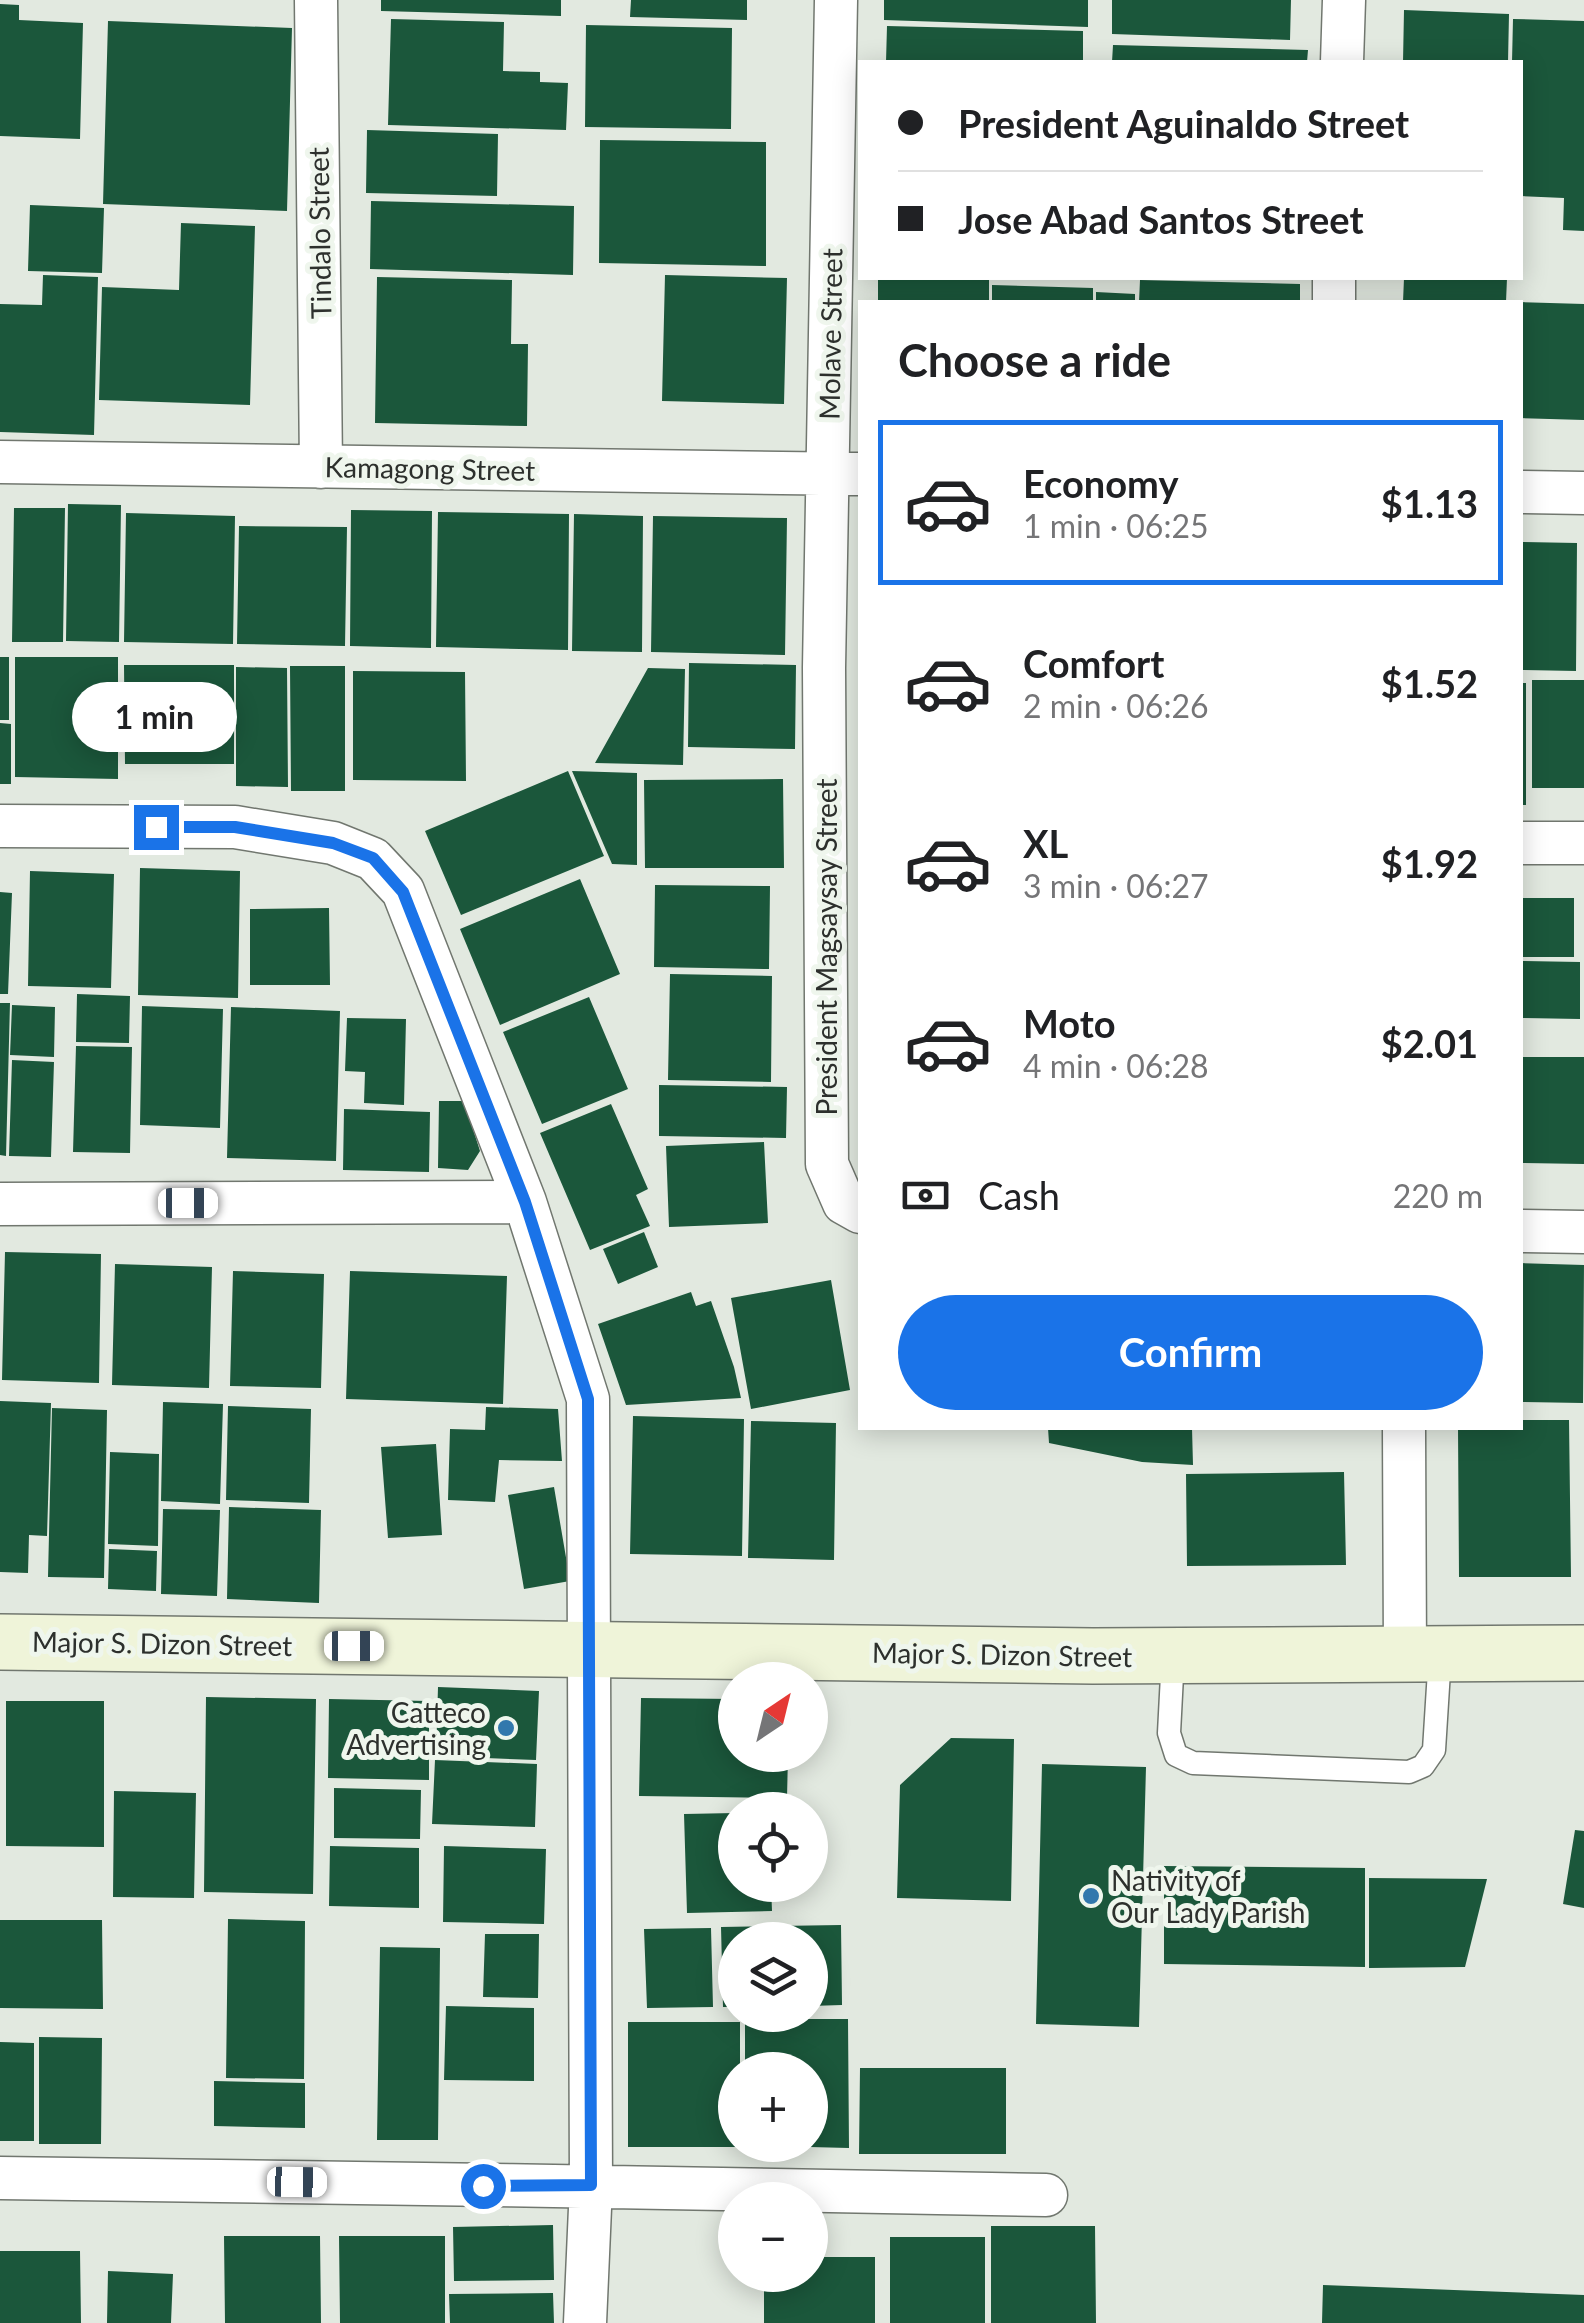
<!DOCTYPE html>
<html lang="en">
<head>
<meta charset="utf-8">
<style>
  :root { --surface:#fff; --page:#f6f6f6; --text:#202124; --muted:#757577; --line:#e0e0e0; --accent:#1a73e8 }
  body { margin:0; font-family:Lato,sans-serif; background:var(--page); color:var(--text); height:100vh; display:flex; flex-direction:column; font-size:38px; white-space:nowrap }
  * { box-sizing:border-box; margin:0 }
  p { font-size:32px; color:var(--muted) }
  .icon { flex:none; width:55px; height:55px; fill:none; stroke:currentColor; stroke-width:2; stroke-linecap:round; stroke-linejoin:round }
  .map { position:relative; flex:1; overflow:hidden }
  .sheet { position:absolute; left:858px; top:300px; width:665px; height:1130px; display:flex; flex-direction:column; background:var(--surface); border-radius:0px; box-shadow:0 5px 25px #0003 }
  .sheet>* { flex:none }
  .hud { position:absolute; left:858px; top:60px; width:665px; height:220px; border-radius:0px; box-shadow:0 5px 25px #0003; display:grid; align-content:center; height:220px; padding:0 40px; background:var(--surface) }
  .needle { width:65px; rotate:35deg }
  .fabs { position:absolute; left:718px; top:1662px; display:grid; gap:20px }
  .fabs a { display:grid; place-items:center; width:110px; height:110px; border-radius:50%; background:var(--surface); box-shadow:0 5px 25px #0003; font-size:50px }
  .end { position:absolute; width:45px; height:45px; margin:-22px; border:12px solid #1a73e8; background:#fff; box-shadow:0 0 0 5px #fff }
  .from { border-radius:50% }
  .bubble { position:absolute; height:70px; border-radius:35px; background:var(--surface); box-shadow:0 5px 25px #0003; font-size:32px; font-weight:700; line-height:70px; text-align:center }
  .car { position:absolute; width:30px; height:60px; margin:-30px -15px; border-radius:12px; box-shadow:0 0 8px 2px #0007; background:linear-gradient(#fff 24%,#345 0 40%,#fff 0 76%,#345 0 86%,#fff 0) }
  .hud b { display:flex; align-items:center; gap:35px; height:95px; font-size:38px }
  .hud b+b { border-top:2px solid var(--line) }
  .hud i { width:25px; height:25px; background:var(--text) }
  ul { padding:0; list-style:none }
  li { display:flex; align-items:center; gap:30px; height:165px; margin:0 20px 15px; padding:0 20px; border:5px solid transparent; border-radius:0px }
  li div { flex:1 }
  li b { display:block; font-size:38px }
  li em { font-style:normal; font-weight:700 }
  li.active { border-color:var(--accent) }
  li>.icon { width:90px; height:90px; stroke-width:1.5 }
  h2 { padding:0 40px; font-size:45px; line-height:120px }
  .pay { display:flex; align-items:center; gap:25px; height:110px; padding:0 40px; font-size:38px }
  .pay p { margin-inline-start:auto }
  .primary-button { display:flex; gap:20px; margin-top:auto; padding:20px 40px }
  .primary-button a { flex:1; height:115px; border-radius:60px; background:var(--accent); color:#fff; font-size:40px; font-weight:700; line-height:115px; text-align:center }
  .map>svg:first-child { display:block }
</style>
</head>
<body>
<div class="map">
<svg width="1584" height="2323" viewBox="0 0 1584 2323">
  <rect width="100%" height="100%" fill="#e2e9e0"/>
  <path fill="#1b573b" d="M 381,0 L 561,0 L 561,16 L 381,11 Z
    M 631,0 L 747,0 L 747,20 L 630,17 Z
    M 884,0 L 1088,0 L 1088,27 L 884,20 Z
    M 1112,0 L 1291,0 L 1290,40 L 1112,34 Z
    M 0,4 L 19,5 L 19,20 L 83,23 L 80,139 L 0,136 Z
    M 1404,10 L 1509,14 L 1508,62 L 1403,62 Z
    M 391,19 L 504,22 L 503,71 L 540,72 L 540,82 L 568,83 L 566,130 L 388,125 Z
    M 1513,19 L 1584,21 L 1584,231 L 1563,230 L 1564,198 L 1520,196 L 1520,62 L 1512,62 Z
    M 108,21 L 292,28 L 287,211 L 103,204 Z
    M 586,25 L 732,28 L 731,129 L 585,127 Z
    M 887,26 L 1083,31 L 1083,62 L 886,62 Z
    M 1113,45 L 1308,50 L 1307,62 L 1112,62 Z
    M 367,130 L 498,134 L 497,196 L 366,193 Z
    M 600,140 L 766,142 L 766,266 L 599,263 Z
    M 371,201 L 574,206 L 573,275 L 370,269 Z
    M 30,205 L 104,208 L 102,273 L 28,271 Z
    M 181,223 L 255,226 L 250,405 L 99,400 L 102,287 L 179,290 Z
    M 43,275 L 98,277 L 94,435 L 0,432 L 0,304 L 42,305 Z
    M 665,275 L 787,278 L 784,404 L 662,401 Z
    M 377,277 L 512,280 L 511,344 L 528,344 L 527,426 L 375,423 Z
    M 878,278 L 989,278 L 989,302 L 878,302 Z
    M 1404,278 L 1507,278 L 1506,302 L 1403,302 Z
    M 1140,280 L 1300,284 L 1300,302 L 1139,302 Z
    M 992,285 L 1093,288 L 1093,302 L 992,302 Z
    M 1096,292 L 1135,294 L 1135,302 L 1096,302 Z
    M 1520,302 L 1584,304 L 1584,420 L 1520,418 Z
    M 68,504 L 121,505 L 119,642 L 66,641 Z
    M 14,508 L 65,508 L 63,642 L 12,642 Z
    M 351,510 L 432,511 L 431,648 L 350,646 Z
    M 438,512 L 569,514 L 568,650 L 436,647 Z
    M 126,513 L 235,516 L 233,644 L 124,642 Z
    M 574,514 L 643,516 L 642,652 L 572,651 Z
    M 653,516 L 787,518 L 785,655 L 651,652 Z
    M 239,526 L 347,527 L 345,646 L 237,644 Z
    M 1520,542 L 1577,543 L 1576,671 L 1520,670 Z
    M 0,657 L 9,657 L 9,720 L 0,720 Z
    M 15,657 L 118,657 L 118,779 L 15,777 Z
    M 689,663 L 796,665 L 795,749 L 688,747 Z
    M 124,665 L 234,665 L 234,764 L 125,764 Z
    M 290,666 L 345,666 L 345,791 L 291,791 Z
    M 236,667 L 287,668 L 288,787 L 236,786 Z
    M 648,668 L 685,669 L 683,765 L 595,763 Z
    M 353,671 L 465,672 L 466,781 L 353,780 Z
    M 1532,680 L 1584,680 L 1584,788 L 1532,788 Z
    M 1520,683 L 1526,683 L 1526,805 L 1520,805 Z
    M 0,723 L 11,724 L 11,784 L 0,784 Z
    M 568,771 L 604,856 L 461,915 L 425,831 Z
    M 572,771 L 637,773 L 637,865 L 612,864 Z
    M 783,779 L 784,868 L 645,868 L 644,780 Z
    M 140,868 L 240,871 L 238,998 L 138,995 Z
    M 30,871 L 114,874 L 111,988 L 28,986 Z
    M 580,879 L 620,974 L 500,1025 L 460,929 Z
    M 655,885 L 770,886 L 769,969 L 654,967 Z
    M 0,892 L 12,893 L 8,994 L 0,994 Z
    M 1520,898 L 1574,898 L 1574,957 L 1520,957 Z
    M 329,908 L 330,985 L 250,985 L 250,909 Z
    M 1520,961 L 1580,962 L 1580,1019 L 1520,1018 Z
    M 670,974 L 772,976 L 771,1082 L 668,1080 Z
    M 77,994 L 130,996 L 129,1043 L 76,1042 Z
    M 589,997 L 628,1089 L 542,1124 L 503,1032 Z
    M 0,1003 L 10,1003 L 6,1156 L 0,1155 Z
    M 12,1005 L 55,1007 L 54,1057 L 10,1055 Z
    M 142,1006 L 223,1009 L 220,1128 L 140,1125 Z
    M 231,1007 L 340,1011 L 336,1161 L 227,1158 Z
    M 347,1018 L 406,1019 L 404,1105 L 364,1103 L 365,1072 L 345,1071 Z
    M 76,1046 L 132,1047 L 130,1153 L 73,1152 Z
    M 1520,1057 L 1584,1057 L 1584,1164 L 1520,1163 Z
    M 12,1060 L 54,1062 L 51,1157 L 9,1156 Z
    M 659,1085 L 787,1087 L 786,1138 L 659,1136 Z
    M 439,1101 L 464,1101 L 480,1151 L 468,1170 L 438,1168 Z
    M 611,1104 L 648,1189 L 636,1195 L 650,1226 L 590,1250 L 540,1133 Z
    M 344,1109 L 430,1112 L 429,1172 L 343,1170 Z
    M 764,1142 L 768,1223 L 669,1227 L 666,1146 Z
    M 644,1232 L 658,1267 L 618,1284 L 603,1249 Z
    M 5,1252 L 101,1254 L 99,1383 L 2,1380 Z
    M 1520,1263 L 1584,1265 L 1583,1403 L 1520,1402 Z
    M 115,1264 L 212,1267 L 209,1388 L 112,1385 Z
    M 233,1271 L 324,1274 L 321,1388 L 230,1386 Z
    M 350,1271 L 507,1276 L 503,1404 L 346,1399 Z
    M 831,1280 L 850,1390 L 751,1409 L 731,1298 Z
    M 691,1292 L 696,1306 L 711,1301 L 734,1367 L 741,1398 L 626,1405 L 598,1324 Z
    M 0,1401 L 51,1403 L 47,1536 L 29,1535 L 28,1573 L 0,1572 Z
    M 163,1402 L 223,1404 L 220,1504 L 161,1501 Z
    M 228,1406 L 311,1409 L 309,1503 L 226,1500 Z
    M 486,1407 L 558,1409 L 562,1461 L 499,1460 L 495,1502 L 448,1500 L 450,1429 L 485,1430 Z
    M 52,1408 L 107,1410 L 104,1578 L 48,1577 Z
    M 633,1416 L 744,1419 L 742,1556 L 630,1554 Z
    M 1520,1420 L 1569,1420 L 1571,1577 L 1459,1577 L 1458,1428 L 1520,1428 Z
    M 751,1421 L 836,1423 L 834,1560 L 748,1558 Z
    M 1048,1428 L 1192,1428 L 1193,1465 L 1142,1462 L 1049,1443 Z
    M 436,1444 L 442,1535 L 388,1538 L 381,1447 Z
    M 110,1452 L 159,1454 L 158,1546 L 108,1544 Z
    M 1344,1472 L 1346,1565 L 1187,1566 L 1186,1474 Z
    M 554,1487 L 570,1581 L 524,1589 L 508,1495 Z
    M 229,1507 L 321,1510 L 319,1603 L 227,1599 Z
    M 163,1509 L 220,1510 L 217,1596 L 161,1594 Z
    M 109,1549 L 157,1551 L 156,1591 L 108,1589 Z
    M 438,1687 L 539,1691 L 536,1760 L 436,1756 Z
    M 206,1697 L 316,1699 L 313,1894 L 204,1892 Z
    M 641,1698 L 735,1699 L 735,1755 L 788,1755 L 787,1798 L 639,1796 Z
    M 329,1699 L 429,1701 L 429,1780 L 328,1778 Z
    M 6,1701 L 104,1701 L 104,1847 L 6,1846 Z
    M 951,1738 L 1014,1739 L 1011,1901 L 897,1898 L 900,1785 Z
    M 435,1760 L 537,1764 L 535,1827 L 432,1824 Z
    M 1042,1764 L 1146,1767 L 1139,2027 L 1036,2024 Z
    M 334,1788 L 421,1790 L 420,1839 L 334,1838 Z
    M 114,1791 L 196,1793 L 194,1898 L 113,1897 Z
    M 735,1813 L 735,1885 L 771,1885 L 772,1911 L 687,1913 L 684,1814 Z
    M 1575,1830 L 1584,1831 L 1584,1908 L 1563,1904 Z
    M 330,1846 L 419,1848 L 419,1908 L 329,1906 Z
    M 444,1846 L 546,1849 L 544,1924 L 443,1922 Z
    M 1164,1866 L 1365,1868 L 1365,1967 L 1164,1964 Z
    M 1369,1878 L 1487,1879 L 1465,1967 L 1369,1968 Z
    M 228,1919 L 305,1921 L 304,2079 L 226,2078 Z
    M 0,1920 L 102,1920 L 103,2009 L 0,2008 Z
    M 841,1925 L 842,2005 L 810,2006 L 810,1940 L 735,1940 L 735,2007 L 723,2007 L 721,1927 Z
    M 711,1928 L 713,2007 L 647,2008 L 644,1929 Z
    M 485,1934 L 539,1934 L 538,1998 L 483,1997 Z
    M 380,1947 L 440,1948 L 438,2140 L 377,2140 Z
    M 446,2006 L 534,2008 L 534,2081 L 444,2080 Z
    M 745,2019 L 848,2019 L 849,2148 L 810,2147 L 810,2070 L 745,2070 Z
    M 628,2022 L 740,2022 L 740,2070 L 735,2070 L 735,2147 L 628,2147 Z
    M 39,2037 L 102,2038 L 101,2144 L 39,2144 Z
    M 0,2042 L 34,2043 L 34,2141 L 0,2141 Z
    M 860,2068 L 1006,2068 L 1006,2154 L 859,2154 Z
    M 214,2081 L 305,2083 L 305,2128 L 214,2126 Z
    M 553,2225 L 554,2280 L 454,2281 L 453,2227 Z
    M 991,2226 L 1095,2226 L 1096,2323 L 991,2323 Z
    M 224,2236 L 320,2236 L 321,2323 L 225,2323 Z
    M 339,2236 L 445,2236 L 445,2323 L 340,2323 Z
    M 890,2237 L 985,2237 L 985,2323 L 890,2323 Z
    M 0,2251 L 80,2251 L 81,2323 L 0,2323 Z
    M 810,2257 L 875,2257 L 875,2323 L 764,2323 L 764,2275 L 810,2275 Z
    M 108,2271 L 173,2274 L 171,2323 L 107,2323 Z
    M 1323,2285 L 1584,2295 L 1584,2323 L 1322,2323 Z
    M 553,2293 L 554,2323 L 450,2323 L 449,2294 Z"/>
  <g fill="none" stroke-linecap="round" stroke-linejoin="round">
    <g stroke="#71776f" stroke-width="25">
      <path id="lane" d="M 1173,1656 L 1169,1733 L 1176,1755 L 1193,1763 L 1409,1772 L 1423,1766 L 1434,1750 L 1440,1655"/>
    </g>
    <g stroke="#71776f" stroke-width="45">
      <path id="street" d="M 316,0 L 321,467
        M 836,0 L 824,668 L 827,1164 L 844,1203 L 860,1212
        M 1342,62 L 1344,0
        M 1334,302 L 1334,278
        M 0,462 L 860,474
        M 1520,492 L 1584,493
        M 0,826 L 235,827 L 333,843 L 373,859 L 403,891 L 525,1202 L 588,1399 L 591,2185 L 585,2323
        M 1520,843 L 1584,843
        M 0,1204 L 525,1202
        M 1520,1231 L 1584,1232
        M 1404,1428 L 1405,1655
        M 0,2178 C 349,2183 697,2187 1046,2195"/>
    </g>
    <g stroke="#71776f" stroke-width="58">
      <path id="secondary" d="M 0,1642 L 1093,1656 L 1584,1653"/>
    </g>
    <use href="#lane" stroke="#fff" stroke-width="22"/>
    <use href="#street" stroke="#fff" stroke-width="42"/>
    <use href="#secondary" stroke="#eff4d9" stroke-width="55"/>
  </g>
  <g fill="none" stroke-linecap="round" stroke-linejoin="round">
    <path stroke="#1a73e8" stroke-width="12" d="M 156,827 L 235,827 L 333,843 L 373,858 L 403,892 L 525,1202 L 588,1399 L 591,2185 L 483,2186"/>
  </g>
  <g fill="#3278ad" stroke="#eff6ed" stroke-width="4">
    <circle cx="506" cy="1728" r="10"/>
    <circle cx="1091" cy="1896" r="10"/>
  </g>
  <g text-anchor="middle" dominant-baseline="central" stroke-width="10" stroke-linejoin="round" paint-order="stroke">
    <g font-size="28" fill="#2d302d" stroke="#eff6ed">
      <text transform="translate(319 233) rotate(-91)">Tindalo Street</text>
      <text transform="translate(830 334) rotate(-89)">Molave Street</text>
      <text transform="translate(430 468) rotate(1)">Kamagong Street</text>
      <text transform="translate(826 947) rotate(-90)">President Magsaysay Street</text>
      <text transform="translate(162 1643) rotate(1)">Major S. Dizon Street</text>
      <text transform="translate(1002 1654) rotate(1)">Major S. Dizon Street</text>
    </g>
    <g font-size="28" fill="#2d302d" stroke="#eff6ed" text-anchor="end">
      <text x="486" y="1712">Catteco<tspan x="486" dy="32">Advertising</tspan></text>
      <text x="1111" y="1880" text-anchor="start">Nativity of<tspan x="1111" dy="32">Our Lady Parish</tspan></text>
    </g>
  </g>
</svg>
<div class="fabs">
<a><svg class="needle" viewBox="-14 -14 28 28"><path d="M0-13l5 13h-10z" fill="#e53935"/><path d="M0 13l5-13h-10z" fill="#757577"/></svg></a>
<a><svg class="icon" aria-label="locate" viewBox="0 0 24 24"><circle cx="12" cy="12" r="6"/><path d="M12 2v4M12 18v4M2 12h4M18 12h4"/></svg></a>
<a><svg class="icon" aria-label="layers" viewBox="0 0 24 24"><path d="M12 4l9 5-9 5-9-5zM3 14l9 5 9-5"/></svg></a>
<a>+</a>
<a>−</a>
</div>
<i class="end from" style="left:483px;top:2186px"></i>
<i class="end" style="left:156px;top:827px"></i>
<div class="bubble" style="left:72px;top:682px;width:165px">1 min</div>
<i class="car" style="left:188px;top:1203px;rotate:90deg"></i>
<i class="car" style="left:354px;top:1646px;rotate:90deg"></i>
<i class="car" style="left:297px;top:2182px;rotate:91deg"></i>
<div class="hud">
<b><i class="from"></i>President Aguinaldo Street</b>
<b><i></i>Jose Abad Santos Street</b>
</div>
<section class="sheet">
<h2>Choose a ride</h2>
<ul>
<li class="active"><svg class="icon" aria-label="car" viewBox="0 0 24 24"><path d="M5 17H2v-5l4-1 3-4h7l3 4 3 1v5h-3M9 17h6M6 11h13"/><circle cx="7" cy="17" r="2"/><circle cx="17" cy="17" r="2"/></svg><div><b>Economy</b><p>1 min · 06:25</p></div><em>$1.13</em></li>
<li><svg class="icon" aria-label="car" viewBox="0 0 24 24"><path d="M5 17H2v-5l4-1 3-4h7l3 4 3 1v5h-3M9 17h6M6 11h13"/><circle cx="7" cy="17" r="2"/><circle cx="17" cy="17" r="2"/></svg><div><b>Comfort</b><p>2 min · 06:26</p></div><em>$1.52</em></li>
<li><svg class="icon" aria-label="car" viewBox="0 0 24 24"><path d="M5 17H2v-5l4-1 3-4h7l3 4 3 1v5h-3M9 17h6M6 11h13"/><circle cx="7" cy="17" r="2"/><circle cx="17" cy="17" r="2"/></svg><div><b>XL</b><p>3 min · 06:27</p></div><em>$1.92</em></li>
<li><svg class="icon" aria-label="car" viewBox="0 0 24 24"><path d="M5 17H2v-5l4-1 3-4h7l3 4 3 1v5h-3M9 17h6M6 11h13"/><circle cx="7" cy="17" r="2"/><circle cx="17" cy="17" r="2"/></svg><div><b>Moto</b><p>4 min · 06:28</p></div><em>$2.01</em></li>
</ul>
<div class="pay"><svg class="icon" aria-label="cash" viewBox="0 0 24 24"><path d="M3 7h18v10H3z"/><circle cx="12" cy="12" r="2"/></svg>Cash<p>220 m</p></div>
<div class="primary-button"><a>Confirm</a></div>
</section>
</div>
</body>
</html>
